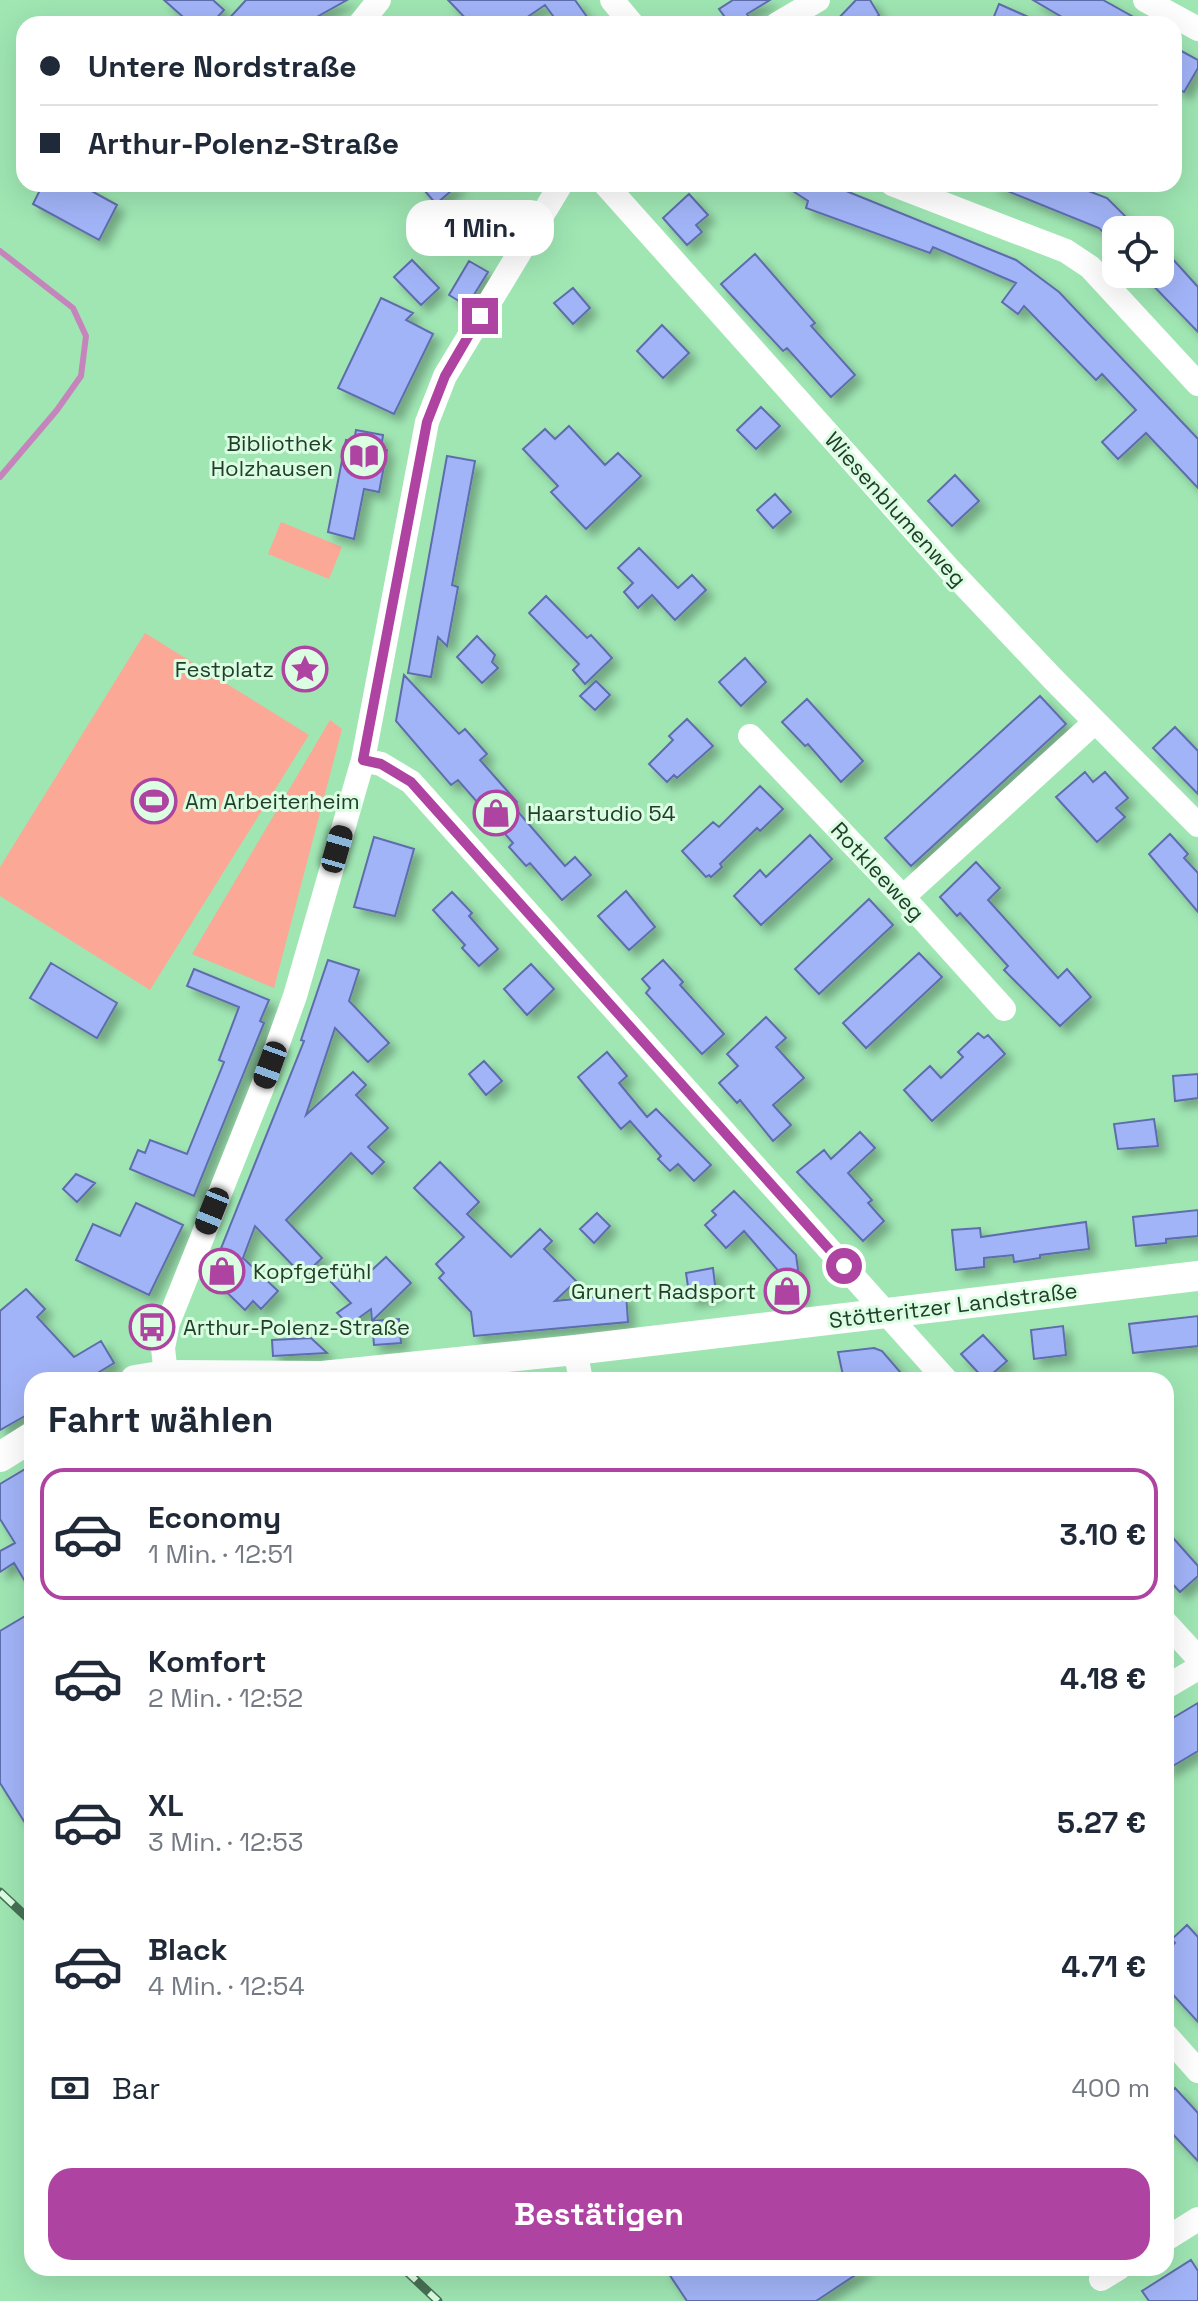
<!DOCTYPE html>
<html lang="de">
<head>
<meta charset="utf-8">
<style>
  :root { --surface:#fff; --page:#f2f2f3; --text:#1f2937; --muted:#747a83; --line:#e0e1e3; --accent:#af43a2 }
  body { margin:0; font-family:"Space Grotesk",sans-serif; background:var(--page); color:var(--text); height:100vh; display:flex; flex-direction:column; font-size:30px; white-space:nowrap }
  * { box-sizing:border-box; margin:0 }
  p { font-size:26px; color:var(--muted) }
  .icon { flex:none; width:44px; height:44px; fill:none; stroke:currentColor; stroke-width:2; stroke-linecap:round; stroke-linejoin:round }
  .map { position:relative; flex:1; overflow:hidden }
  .drawer { position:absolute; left:24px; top:1372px; width:1150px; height:904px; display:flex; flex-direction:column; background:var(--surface); border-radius:24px; box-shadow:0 8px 32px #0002 }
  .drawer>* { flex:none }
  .guide { position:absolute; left:16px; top:16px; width:1166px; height:176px; border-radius:24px; box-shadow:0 8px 32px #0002; display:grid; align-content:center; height:176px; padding:0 24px; background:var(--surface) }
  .buttons { position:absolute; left:1102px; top:216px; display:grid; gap:16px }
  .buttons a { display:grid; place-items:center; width:72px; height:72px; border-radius:16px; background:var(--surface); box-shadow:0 8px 32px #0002; font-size:40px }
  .end { position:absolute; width:36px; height:36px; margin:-18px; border:10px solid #af43a2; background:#fff; box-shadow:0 0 0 4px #fff }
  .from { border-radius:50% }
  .bubble { position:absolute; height:56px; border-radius:24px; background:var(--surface); box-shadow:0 8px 32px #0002; font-size:26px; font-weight:600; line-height:56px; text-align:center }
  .car { position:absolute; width:24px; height:48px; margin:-24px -12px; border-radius:10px; box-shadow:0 0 6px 2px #0007; background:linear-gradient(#222 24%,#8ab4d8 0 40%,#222 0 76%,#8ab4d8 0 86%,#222 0) }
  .guide b { display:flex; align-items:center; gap:28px; height:76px; font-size:30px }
  .guide b+b { border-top:2px solid var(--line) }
  .guide i { width:20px; height:20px; background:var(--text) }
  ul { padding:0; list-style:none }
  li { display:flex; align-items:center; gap:24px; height:132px; margin:0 16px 12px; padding:0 8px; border:4px solid transparent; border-radius:24px }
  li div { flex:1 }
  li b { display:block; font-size:30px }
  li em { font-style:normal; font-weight:600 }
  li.selected { border-color:var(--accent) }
  li>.icon { width:72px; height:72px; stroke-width:1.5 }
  h2 { padding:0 24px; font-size:36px; line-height:96px }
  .pay { display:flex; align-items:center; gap:20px; height:88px; padding:0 24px; font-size:30px }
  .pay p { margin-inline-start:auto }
  .button { display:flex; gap:16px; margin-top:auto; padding:16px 24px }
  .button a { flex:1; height:92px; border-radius:24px; background:var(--accent); color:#fff; font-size:32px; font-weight:600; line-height:92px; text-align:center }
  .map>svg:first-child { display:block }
</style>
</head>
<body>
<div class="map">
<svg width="1198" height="2301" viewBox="0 0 1198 2301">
  <defs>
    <filter id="shadow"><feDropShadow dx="7" dy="7" stdDeviation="4" flood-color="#0004"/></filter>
  </defs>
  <rect width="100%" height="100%" fill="#9fe6b3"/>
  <path fill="#fba896" d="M 281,522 L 342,547 L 329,579 L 268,554 Z
    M 145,633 L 309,735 L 150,990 L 0,896 L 0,867 Z
    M 330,720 L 342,729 L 274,988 L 192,954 Z"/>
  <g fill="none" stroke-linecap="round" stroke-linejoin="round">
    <path stroke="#c584bb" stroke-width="6" d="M 0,251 L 73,308 L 86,336 L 81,376 L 57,410 L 0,477"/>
  </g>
  <path fill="#a2b4f8" stroke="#5e6dac" stroke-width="2" filter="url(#shadow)" d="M 164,0 L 213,0 L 224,10 L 211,24 L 191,24 Z
    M 246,0 L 347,0 L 304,24 L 224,24 Z
    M 448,0 L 575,0 L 592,24 L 559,24 L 545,5 L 517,24 L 471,24 Z
    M 733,0 L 770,0 L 747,14 L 749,17 L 739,24 L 730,24 L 719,9 Z
    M 856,0 L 870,0 L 879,15 L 870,24 L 833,24 Z
    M 1033,0 L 1103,0 L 1146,24 L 1074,24 Z
    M 999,4 L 1044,24 L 991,24 Z
    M 1174,47 L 1198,60 L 1198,68 L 1184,92 L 1174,86 Z
    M 43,184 L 79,184 L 117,205 L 99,240 L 33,204 Z
    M 419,184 L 459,184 L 436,204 Z
    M 782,184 L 829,184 L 1016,260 L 1059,292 L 1198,439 L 1198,488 L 1146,433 L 1118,459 L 1102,442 L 1136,410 L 1102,374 L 1096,380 L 1024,306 L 1018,314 L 1002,302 L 1016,283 L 933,247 L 930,253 L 806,208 L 808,201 Z
    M 990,184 L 1070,184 L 1107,198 L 1139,230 L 1116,230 L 1116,246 L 1099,228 Z
    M 689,194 L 708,215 L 696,225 L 702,232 L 687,245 L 663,218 Z
    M 1160,245 L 1198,287 L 1198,332 L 1142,274 L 1160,274 Z
    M 755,254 L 815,323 L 811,326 L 855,375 L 831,397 L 787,348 L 783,351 L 721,284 Z
    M 412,260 L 439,288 L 421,305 L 394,277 Z
    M 469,261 L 488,272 L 467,306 L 449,295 Z
    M 573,288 L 590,308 L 573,324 L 554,303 Z
    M 381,298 L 413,313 L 406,320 L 433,334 L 394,414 L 338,388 Z
    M 662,325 L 689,353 L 663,378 L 637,351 Z
    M 761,407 L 780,426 L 756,449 L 737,430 Z
    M 569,426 L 605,465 L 618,453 L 641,476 L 586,529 L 551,492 L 558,486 L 523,449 L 545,429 L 555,439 Z
    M 356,430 L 383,435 L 381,449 L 387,450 L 379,492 L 364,489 L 354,539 L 328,532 L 346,440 L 354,442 Z
    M 447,456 L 475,461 L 452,585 L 458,587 L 447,646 L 438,637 L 431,677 L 408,673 Z
    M 955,475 L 979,501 L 952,526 L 928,501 Z
    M 775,494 L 791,512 L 773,528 L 757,510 Z
    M 639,548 L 678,588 L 692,575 L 706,590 L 675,620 L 652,595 L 638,608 L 624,592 L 633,583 L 618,568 Z
    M 546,596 L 587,638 L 591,635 L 612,658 L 585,684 L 573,670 L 579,664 L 529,613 Z
    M 477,636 L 495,655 L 492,662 L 498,668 L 482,683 L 457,657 Z
    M 745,658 L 766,682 L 741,706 L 719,682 Z
    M 404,675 L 459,734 L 465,729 L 487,754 L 480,760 L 517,802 L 513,806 L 565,866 L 575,857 L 591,875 L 562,900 L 530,863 L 526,866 L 509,847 L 513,843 L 458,780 L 451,785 L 396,721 Z
    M 596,681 L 610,695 L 595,710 L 580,696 Z
    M 1040,696 L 1066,724 L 911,866 L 885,838 Z
    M 807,699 L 863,761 L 841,782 L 808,744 L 805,746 L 782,722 Z
    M 687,719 L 713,746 L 677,778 L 674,775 L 667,782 L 649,764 L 673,740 L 669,736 Z
    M 1175,727 L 1198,751 L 1198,794 L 1153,748 Z
    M 1085,772 L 1093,782 L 1105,772 L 1128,798 L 1116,808 L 1125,817 L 1097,842 L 1056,797 Z
    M 760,786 L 783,809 L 760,831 L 757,828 L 720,864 L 722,867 L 711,877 L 709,875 L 706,877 L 682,851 L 713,822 L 719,827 Z
    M 1170,834 L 1188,854 L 1184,858 L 1198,873 L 1198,912 L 1149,854 Z
    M 810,835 L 832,859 L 761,925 L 734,896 L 760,870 L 766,877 Z
    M 374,837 L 414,849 L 395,916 L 354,907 Z
    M 976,862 L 1000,888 L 988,900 L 1058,978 L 1067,969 L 1091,997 L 1060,1026 L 1004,970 L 1008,966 L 960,913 L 957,916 L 940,897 Z
    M 626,891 L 655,927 L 629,950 L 598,916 Z
    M 452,892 L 472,913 L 469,916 L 498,949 L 479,966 L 462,948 L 465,945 L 433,910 Z
    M 869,899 L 893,925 L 819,994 L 795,969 Z
    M 919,953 L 942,977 L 866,1048 L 843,1023 Z
    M 328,960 L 359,970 L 349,1001 L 389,1043 L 368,1062 L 335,1028 L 306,1115 L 353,1072 L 366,1085 L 356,1095 L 388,1128 L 368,1147 L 384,1162 L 372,1174 L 351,1153 L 286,1220 L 322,1258 L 303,1276 L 255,1226 L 243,1258 L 278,1291 L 261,1309 L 253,1301 L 245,1310 L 210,1276 L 304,1041 L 301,1040 Z
    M 663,960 L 683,982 L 680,985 L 724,1034 L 702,1054 L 646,993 L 650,988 L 642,979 Z
    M 51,963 L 117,1003 L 97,1038 L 30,998 Z
    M 531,964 L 554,989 L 527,1015 L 504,989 Z
    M 194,969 L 269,1000 L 260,1021 L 264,1023 L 194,1196 L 130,1169 L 138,1150 L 145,1153 L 150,1140 L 187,1154 L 224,1062 L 219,1060 L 239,1007 L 187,986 Z
    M 766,1017 L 786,1038 L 776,1047 L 804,1078 L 773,1105 L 791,1125 L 773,1141 L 740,1100 L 737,1103 L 719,1083 L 738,1066 L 727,1054 Z
    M 978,1033 L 984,1038 L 988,1035 L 1005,1054 L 932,1121 L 904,1090 L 930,1066 L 941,1078 L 963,1057 L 958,1052 Z
    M 607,1052 L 627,1076 L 619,1083 L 647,1117 L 656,1109 L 711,1165 L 694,1181 L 678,1164 L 670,1171 L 658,1159 L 661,1156 L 630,1121 L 621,1129 L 578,1077 Z
    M 484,1061 L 502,1081 L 486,1095 L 469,1074 Z
    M 1198,1074 L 1198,1098 L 1175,1101 L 1173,1076 Z
    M 1154,1119 L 1158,1146 L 1118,1149 L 1114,1124 Z
    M 860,1132 L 875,1148 L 848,1173 L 872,1200 L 868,1203 L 884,1221 L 863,1241 L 797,1172 L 824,1150 L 831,1159 Z
    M 440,1162 L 479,1202 L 467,1214 L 511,1257 L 540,1229 L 552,1241 L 544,1249 L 576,1281 L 555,1301 L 626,1294 L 628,1322 L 474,1336 L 471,1312 L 439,1278 L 444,1273 L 436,1264 L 464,1237 L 414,1188 Z
    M 76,1174 L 95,1183 L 77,1202 L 63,1189 Z
    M 734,1191 L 796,1255 L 802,1298 L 774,1302 L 771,1284 L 788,1282 L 744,1231 L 726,1248 L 705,1225 L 716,1215 L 712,1211 Z
    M 136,1203 L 183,1225 L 149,1295 L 76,1260 L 93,1224 L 120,1236 Z
    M 1198,1210 L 1198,1236 L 1166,1239 L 1166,1243 L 1136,1246 L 1133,1217 Z
    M 597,1213 L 610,1226 L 594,1243 L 580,1229 Z
    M 1086,1222 L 1089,1249 L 1040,1255 L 1040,1258 L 1014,1262 L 1013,1255 L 984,1258 L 984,1267 L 956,1270 L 952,1230 L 980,1228 L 981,1237 Z
    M 386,1257 L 411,1283 L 372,1321 L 371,1309 L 349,1325 L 337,1313 L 351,1303 L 331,1282 L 346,1267 L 360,1281 Z
    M 713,1268 L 716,1294 L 690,1300 L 686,1273 Z
    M 26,1289 L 45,1309 L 37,1317 L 74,1357 L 101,1341 L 114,1363 L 86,1380 L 32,1380 L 32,1412 L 0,1430 L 0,1311 Z
    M 1198,1316 L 1198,1346 L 1133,1353 L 1129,1324 Z
    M 399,1319 L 401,1343 L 374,1345 L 372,1321 Z
    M 1063,1326 L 1066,1355 L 1034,1359 L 1031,1330 Z
    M 983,1335 L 1007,1361 L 985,1380 L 961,1354 Z
    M 311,1338 L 327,1353 L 273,1356 L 272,1340 Z
    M 874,1348 L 882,1351 L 907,1380 L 844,1380 L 838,1352 Z
    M 32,1465 L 32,1593 L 14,1563 L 0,1572 L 0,1551 L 15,1543 L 0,1519 L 0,1484 Z
    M 1166,1530 L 1198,1566 L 1198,1576 L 1180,1592 L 1166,1577 Z
    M 32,1612 L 32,1834 L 0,1783 L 0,1631 Z
    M 1198,1703 L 1198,1751 L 1166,1770 L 1166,1722 Z
    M 1187,1925 L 1198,1937 L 1198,2022 L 1166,1987 L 1166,1952 L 1175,1943 L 1172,1939 Z
    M 1175,2088 L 1198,2113 L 1198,2161 L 1166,2127 L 1166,2097 Z
    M 1191,2260 L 1198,2271 L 1198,2301 L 1149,2301 L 1142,2291 Z
    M 665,2268 L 866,2268 L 816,2301 L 687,2301 Z"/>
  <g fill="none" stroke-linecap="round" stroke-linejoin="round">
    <path stroke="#fff" stroke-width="24" d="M 612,0 L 632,24
      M 1145,0 L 1198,29
      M 360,24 L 379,0
      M 777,24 L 818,0
      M 605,184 L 949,569 L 1053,679 L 1198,825
      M 892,184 L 1066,251 L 1090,267 L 1198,384
      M 750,736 L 903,897 L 1004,1009
      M 363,760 L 381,764 L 411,782 L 946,1380
      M 903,897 L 1095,722
      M 575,1350 L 581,1380
      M 166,1375 L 163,1348 L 168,1323 L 262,1088 L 295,996 L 363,760 L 427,422 L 445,376 L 561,184
      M 1166,1623 L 1198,1658
      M 1166,1687 L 1198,1668
      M 1166,2035 L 1198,2071
      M 1166,2239 L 1198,2219
      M 1101,2279 L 1119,2268"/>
    <path stroke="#fff" stroke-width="30" d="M 135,1380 L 166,1375 L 322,1376 L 575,1350 L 1198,1276
      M 0,1457 L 32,1437"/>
    <g stroke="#477154" stroke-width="9">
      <path id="rail" d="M 0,1892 L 32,1922
        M 403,2268 L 438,2301"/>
    </g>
    <use href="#rail" stroke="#dbfee3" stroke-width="6" stroke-dasharray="18" stroke-linecap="butt"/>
  </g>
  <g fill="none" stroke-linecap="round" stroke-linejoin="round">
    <path stroke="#af43a2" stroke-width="10" d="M 480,316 L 445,376 L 427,422 L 363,760 L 381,764 L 411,782 L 844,1266"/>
  </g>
  <defs>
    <g id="library-ring" transform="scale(2.3)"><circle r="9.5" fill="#dbfee3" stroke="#af43a2" stroke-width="1.5"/><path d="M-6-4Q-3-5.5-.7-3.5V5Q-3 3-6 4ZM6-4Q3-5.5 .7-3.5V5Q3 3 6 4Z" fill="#af43a2"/></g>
    <g id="sight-ring" transform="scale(2.3)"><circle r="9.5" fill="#dbfee3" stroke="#af43a2" stroke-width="1.5"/><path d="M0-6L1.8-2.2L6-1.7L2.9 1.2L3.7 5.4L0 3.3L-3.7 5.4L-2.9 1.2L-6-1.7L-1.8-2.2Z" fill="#af43a2"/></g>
    <g id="stadium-ring" transform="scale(2.3)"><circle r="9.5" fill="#dbfee3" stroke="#af43a2" stroke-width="1.5"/><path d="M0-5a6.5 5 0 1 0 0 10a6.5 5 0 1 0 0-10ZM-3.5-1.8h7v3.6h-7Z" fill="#af43a2"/></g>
    <g id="shop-ring" transform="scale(2.3)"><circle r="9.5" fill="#dbfee3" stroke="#af43a2" stroke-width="1.5"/><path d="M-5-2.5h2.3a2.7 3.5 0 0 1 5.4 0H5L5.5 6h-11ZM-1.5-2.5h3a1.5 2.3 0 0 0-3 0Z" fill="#af43a2"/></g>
    <g id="bus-ring" transform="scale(2.3)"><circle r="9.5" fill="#dbfee3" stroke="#af43a2" stroke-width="1.5"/><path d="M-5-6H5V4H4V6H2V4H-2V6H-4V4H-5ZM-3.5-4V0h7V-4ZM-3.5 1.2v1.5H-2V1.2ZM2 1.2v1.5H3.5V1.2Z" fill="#af43a2"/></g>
  </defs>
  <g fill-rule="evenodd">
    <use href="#library-ring" x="364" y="456"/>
    <use href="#sight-ring" x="305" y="669"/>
    <use href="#stadium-ring" x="154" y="801"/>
    <use href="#shop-ring" x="496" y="813"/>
    <use href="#shop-ring" x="222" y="1271"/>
    <use href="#shop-ring" x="787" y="1291"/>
    <use href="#bus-ring" x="152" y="1327"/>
  </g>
  <g text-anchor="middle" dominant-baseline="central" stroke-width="6" stroke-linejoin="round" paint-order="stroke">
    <g font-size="22" fill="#213e2a" stroke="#dbfee3" text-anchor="start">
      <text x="333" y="443" text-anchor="end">Bibliothek<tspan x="333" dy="25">Holzhausen</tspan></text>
      <text x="274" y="669" text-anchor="end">Festplatz</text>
      <text x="185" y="801">Am Arbeiterheim</text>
      <text x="527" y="813">Haarstudio 54</text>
      <text x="253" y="1271">Kopfgefühl</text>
      <text x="756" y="1291" text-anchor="end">Grunert Radsport</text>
      <text x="183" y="1327">Arthur-Polenz-Straße</text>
    </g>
    <g font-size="22" fill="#213e2a" stroke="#dbfee3">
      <text transform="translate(896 509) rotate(48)">Wiesenblumenweg</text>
      <text transform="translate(878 871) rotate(47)">Rotkleeweg</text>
      <text transform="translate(953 1305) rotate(-7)">Stötteritzer Landstraße</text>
    </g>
  </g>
</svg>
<div class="buttons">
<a><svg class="icon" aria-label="locate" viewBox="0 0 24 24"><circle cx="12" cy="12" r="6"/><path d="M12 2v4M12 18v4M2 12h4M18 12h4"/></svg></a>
</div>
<i class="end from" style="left:844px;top:1266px"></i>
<i class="end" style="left:480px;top:316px"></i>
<div class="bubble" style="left:406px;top:200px;width:148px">1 Min.</div>
<i class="car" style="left:337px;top:849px;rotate:16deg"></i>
<i class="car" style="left:270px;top:1065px;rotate:200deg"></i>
<i class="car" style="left:212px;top:1211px;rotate:202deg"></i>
<div class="guide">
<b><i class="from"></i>Untere Nordstraße</b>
<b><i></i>Arthur-Polenz-Straße</b>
</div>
<section class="drawer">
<h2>Fahrt wählen</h2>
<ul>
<li class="selected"><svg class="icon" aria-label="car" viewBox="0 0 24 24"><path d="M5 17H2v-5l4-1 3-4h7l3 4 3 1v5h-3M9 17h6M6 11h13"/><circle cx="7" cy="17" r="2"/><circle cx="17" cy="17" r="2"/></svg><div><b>Economy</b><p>1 Min. · 12:51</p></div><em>3.10 €</em></li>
<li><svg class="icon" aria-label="car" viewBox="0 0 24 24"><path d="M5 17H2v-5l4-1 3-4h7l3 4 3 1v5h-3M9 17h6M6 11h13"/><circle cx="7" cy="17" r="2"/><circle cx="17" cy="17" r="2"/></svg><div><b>Komfort</b><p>2 Min. · 12:52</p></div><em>4.18 €</em></li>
<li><svg class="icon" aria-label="car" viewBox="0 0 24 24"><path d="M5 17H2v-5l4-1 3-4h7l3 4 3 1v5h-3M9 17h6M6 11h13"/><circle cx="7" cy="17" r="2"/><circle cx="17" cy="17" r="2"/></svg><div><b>XL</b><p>3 Min. · 12:53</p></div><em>5.27 €</em></li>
<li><svg class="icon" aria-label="car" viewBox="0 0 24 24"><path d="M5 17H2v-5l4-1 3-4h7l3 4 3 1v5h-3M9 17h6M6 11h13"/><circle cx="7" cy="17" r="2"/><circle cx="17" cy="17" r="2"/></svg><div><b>Black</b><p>4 Min. · 12:54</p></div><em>4.71 €</em></li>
</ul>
<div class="pay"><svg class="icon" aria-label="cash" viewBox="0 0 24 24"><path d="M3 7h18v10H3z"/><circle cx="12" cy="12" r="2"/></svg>Bar<p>400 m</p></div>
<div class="button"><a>Bestätigen</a></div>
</section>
</div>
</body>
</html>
